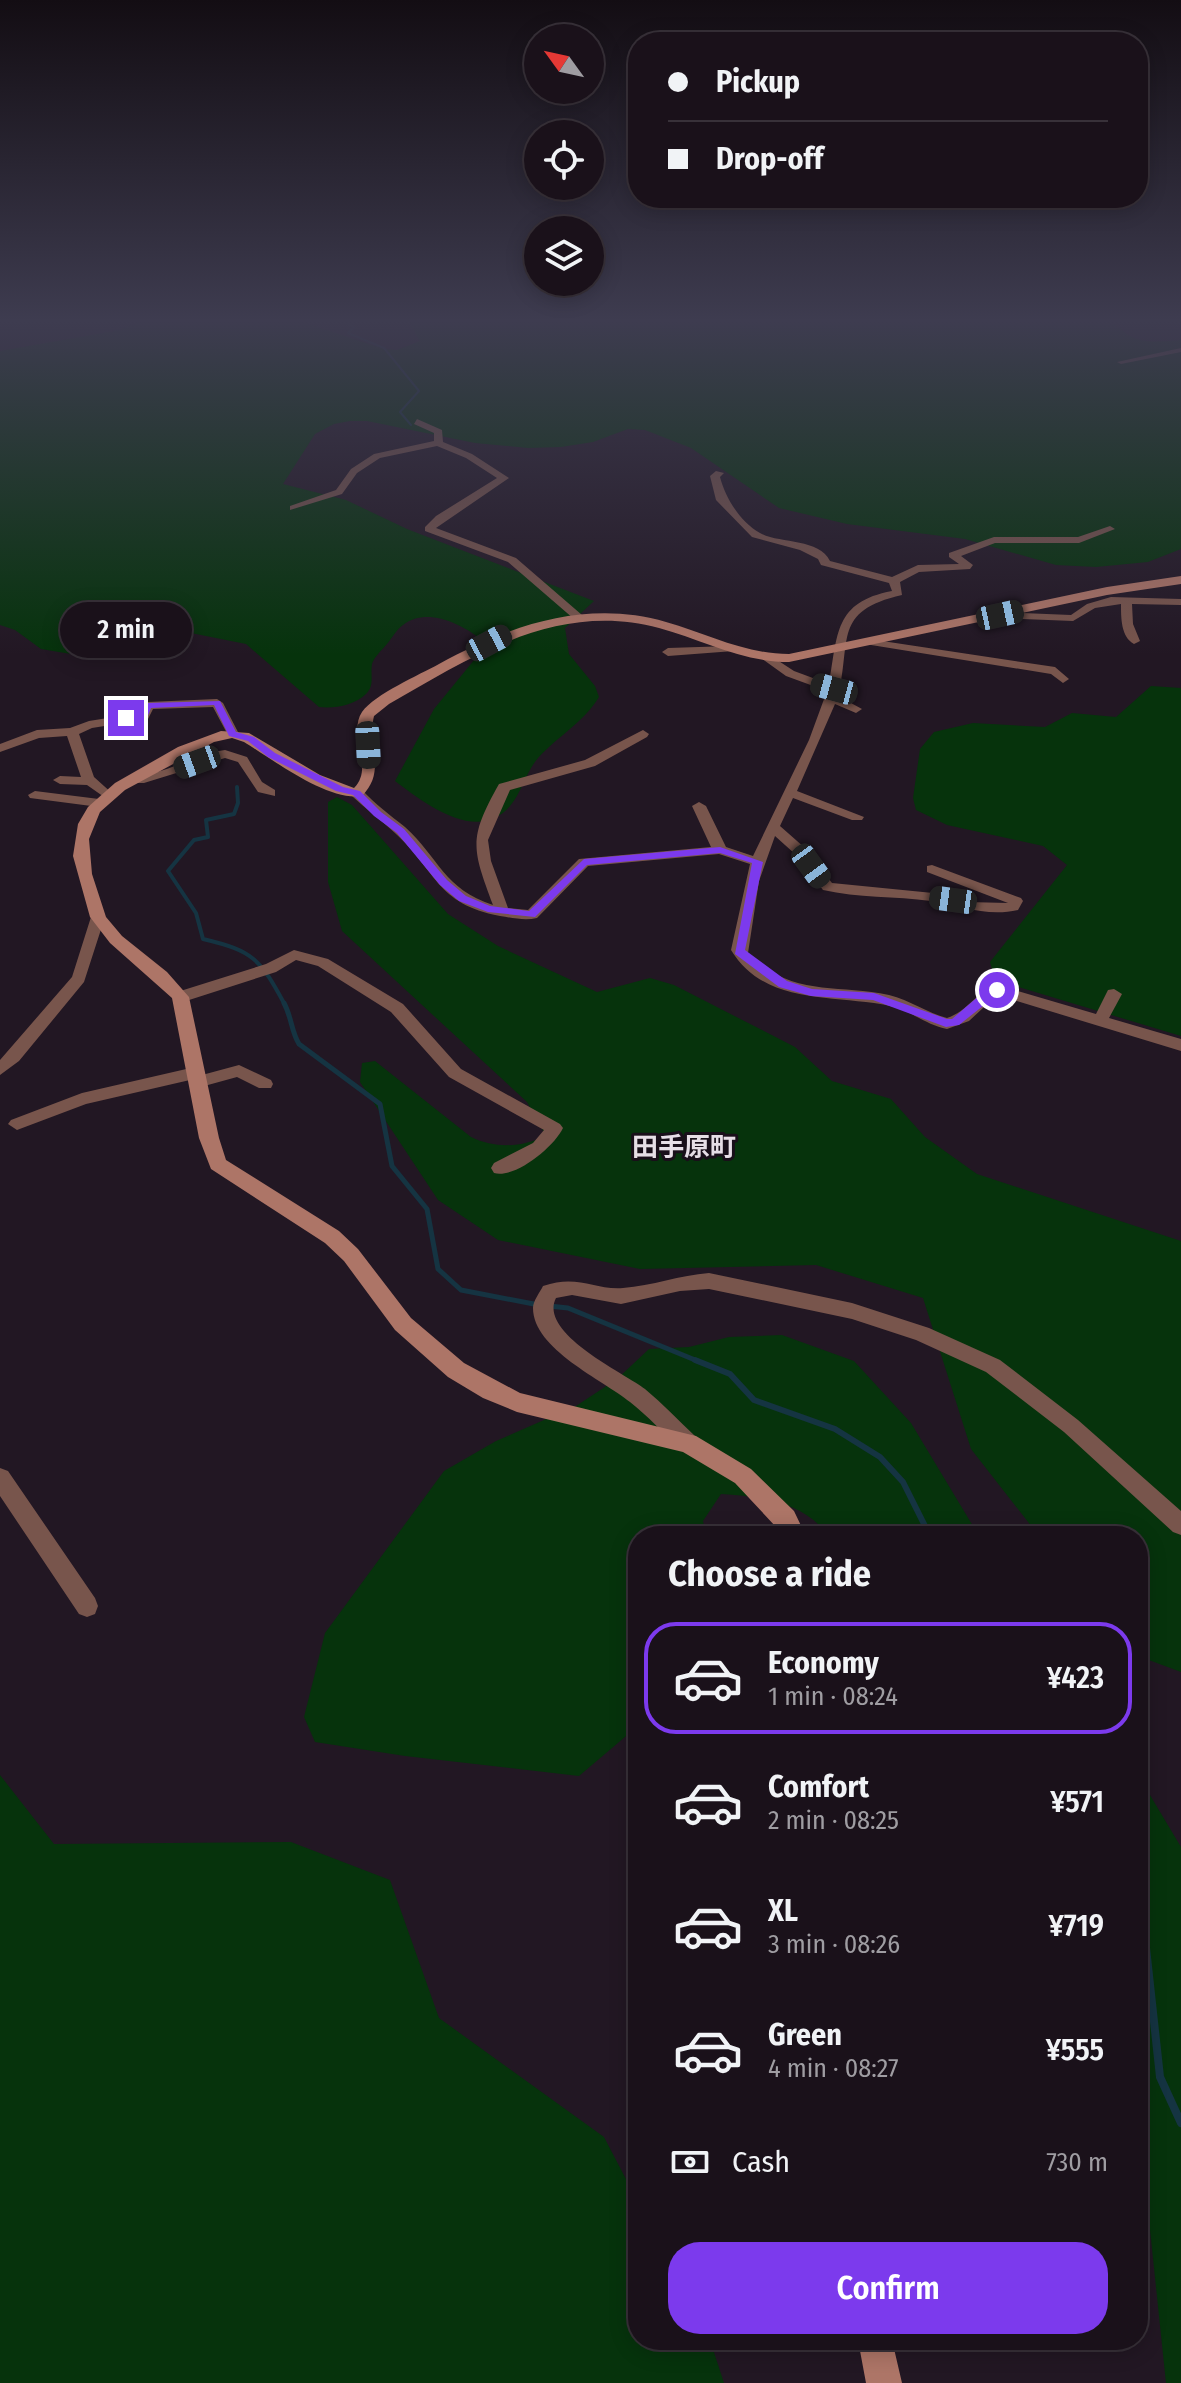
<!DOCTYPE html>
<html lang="en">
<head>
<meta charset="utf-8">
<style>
  :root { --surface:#1a111a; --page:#271f27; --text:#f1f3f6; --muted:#9f9da2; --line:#383139; --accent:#7c3aed }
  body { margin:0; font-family:"Fira Sans Condensed","Noto Sans JP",sans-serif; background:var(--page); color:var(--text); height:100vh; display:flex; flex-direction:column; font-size:30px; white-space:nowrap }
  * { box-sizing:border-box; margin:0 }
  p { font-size:26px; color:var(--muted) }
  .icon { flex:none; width:44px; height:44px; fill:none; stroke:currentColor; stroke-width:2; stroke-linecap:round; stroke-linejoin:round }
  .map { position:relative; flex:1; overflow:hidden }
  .drawer { position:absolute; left:628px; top:1526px; width:520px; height:824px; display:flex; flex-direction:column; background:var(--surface); border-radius:32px; box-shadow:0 4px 20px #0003,0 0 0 2px var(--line) }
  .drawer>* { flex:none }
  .hud { position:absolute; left:628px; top:32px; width:520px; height:176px; border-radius:32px; box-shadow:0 4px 20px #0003,0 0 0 2px var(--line); display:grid; align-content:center; height:176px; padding:0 40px; background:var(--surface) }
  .needle { width:52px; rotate:303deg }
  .tools { position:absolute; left:524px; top:24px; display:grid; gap:16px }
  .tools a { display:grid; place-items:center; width:80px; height:80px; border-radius:50%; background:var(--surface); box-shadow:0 4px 20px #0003,0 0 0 2px var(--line); font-size:40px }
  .end { position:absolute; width:36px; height:36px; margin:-18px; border:10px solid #7c3aed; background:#fff; box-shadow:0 0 0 4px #fff }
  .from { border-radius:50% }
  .bubble { position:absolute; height:56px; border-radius:28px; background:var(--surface); box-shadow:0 4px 20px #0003,0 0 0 2px var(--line); font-size:26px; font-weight:600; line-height:56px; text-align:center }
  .car { position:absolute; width:24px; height:48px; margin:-24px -12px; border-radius:10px; box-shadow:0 0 6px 2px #0007; background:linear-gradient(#222 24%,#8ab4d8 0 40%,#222 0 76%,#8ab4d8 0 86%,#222 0) }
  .hud b { display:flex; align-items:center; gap:28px; height:76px; font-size:30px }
  .hud b+b { border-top:2px solid var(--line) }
  .hud i { width:20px; height:20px; background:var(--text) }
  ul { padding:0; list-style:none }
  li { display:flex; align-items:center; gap:24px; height:112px; margin:0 16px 12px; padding:0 24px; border:4px solid transparent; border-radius:32px }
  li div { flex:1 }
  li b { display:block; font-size:30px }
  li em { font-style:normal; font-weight:600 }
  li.active { border-color:var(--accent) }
  li>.icon { width:72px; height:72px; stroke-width:1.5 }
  h2 { padding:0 40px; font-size:36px; line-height:96px }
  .pay { display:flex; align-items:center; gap:20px; height:88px; padding:0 40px; font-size:30px }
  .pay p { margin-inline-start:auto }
  .primary-button { display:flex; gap:16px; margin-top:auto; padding:16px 40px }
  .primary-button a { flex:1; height:92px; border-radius:32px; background:var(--accent); color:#fff; font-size:32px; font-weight:600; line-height:92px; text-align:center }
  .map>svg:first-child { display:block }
</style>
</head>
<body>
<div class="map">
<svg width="1181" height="2383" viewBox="0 0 1181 2383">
  <rect width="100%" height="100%" fill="#221723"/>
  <path fill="#06330c" d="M 138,322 L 303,322 L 384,349 L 397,350 L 420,341 L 409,322 L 1109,323 C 1120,325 1122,332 1132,337 C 1145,344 1167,341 1181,340 L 1181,549 L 1148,562 L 1096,567 L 1056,565 L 965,539 L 847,524 L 779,508 L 691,448 L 645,430 L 628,429 L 593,442 L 561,447 L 528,448 L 475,443 L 367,421 L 350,421 L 334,424 L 315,434 L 283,484 L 346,500 L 407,529 L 594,601 L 565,628 L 569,654 L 595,686 L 599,697 C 583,723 558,736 538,758 C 526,772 522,792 510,806 C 477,845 423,802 395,781 L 434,709 L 479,654 L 478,637 C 459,623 426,607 403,625 C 397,629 392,638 387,644 C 382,650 374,657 372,664 C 370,675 375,685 366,694 C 355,705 334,709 319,707 L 246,644 L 186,632 L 166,633 L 71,654 L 41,649 L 15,630 L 0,625 L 0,351 L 120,330 Z
    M 1151,686 L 1181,688 L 1181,1036 L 995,980 L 990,962 L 1067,865 L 1043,846 L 947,825 L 916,810 L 913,798 L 920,749 L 934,732 L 973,723 L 1045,727 L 1072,713 L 1116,717 Z
    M 337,797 L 352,805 L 448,914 L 498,946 L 597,992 L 650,978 L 674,985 L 795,1047 L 832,1081 L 891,1099 L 925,1137 L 977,1174 L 1181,1241 L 1181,1672 L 1138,1656 L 1138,1536 L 1039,1536 L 971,1449 L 923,1298 L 816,1265 L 640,1269 L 498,1240 L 438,1200 L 360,1082 L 362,1063 L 375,1061 L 471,1137 C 496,1149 522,1147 546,1136 L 527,1102 L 342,931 L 328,882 L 328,802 Z
    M 782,1335 L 854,1361 L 911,1423 L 979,1536 L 829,1536 C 802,1501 763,1497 721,1494 L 703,1521 L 706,1536 L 638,1536 L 638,1726 L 579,1776 L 405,1756 L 315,1742 L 304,1717 L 325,1633 L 444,1471 L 496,1441 L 576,1406 L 617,1379 L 649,1349 L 689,1347 L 729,1337 Z
    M 0,1775 L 54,1844 L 291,1842 L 390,1880 L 439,2018 L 604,2137 L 638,2202 L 638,2340 L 710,2340 L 724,2383 L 0,2383 Z
    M 1138,1775 L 1181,1847 L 1181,2383 L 1166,2383 L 1147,2201 L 1138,2163 Z"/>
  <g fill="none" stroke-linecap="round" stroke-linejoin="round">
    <path stroke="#153442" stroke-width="2" d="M 344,322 L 354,327 L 348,333 L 384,348 L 419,391 L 400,412 L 411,425"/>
    <path stroke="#153442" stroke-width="4" d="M 237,787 L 238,803 L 234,814 L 206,820 L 208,837 L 194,840 L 168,871 L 196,913 L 203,939 C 254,951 260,959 285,1005"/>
    <path stroke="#153442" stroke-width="5" d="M 284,1003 C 292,1018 291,1031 299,1044 L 380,1104 L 392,1166 L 427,1209 L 438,1269 L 461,1290 L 539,1305
      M 549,1306 L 568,1308 L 700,1362"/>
    <path stroke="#153442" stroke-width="6" d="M 695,1360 L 730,1374 L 754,1400 L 835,1429 L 880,1457 L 903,1482 L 926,1528 L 936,1536"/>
    <path stroke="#153442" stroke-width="8" d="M 1138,1874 L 1160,2077 L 1181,2123"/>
    <path fill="#78554c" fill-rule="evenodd" d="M 1181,348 L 1181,352 L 1121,364 L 1117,362 Z
      M 417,419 L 442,430 L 443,442 L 472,454 L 509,478 L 436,528 L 516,558 L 582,615 L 582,619 L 574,619 L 508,562 L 425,531 L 425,527 L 436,516 L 497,478 L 466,458 L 437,446 L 380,458 L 357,473 L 342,494 L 290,510 L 290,506 L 336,490 L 351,469 L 374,454 L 434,441 L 434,433 L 414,424 Z
      M 716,471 L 724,473 L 720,477 C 725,497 740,522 760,533 C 779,544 819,538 830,561 L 892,577 L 918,565 L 959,564 L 949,557 L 949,553 L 994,537 L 1078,537 L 1110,526 L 1115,529 L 1079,543 L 995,543 L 961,556 L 973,565 L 970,569 L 919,572 L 900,582 L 902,595 C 832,611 852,640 838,696 L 862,709 L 856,713 L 835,704 L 797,791 L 864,817 L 862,820 L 852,820 L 793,798 L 780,826 L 805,848 L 832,883 L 933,893 L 967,902 L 1008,903 L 927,872 L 927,866 L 932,865 L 1021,898 L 1023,901 L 1018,910 C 987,917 961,906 931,901 C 895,896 858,898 823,890 L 795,854 L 775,836 L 759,881 L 748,953 C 790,997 836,984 889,995 C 910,1000 927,1013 947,1018 C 967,1012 977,991 997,985 L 1096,1014 L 1108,990 L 1114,989 L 1122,994 L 1109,1018 L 1181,1039 L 1181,1051 L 997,995 L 969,1021 L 947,1029 C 926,1025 910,1010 890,1006 C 835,994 766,1007 731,950 L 750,864 L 719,854 L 588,866 L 537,918 C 525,921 513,918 500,916 C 436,904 436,870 395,833 C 381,820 366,809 352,796 L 352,790 L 362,790 C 375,804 390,815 405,827 C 439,858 444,889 493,905 C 472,848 468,839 499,784 L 585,760 L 643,730 L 649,734 L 647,737 L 595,766 L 510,790 L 488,840 L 491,861 L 508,908 L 528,910 L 579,859 L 711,847 L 692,806 L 699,802 L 706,806 L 726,847 L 753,856 L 809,740 L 827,691 L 786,676 L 761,658 L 771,656 L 794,671 L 829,684 C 838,634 834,602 892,591 L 889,583 L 821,565 L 818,559 L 800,550 L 752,537 L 716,500 L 710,476 Z
      M 1111,597 L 1181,599 L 1181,605 L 1132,604 L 1133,624 L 1140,641 L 1134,644 C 1121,637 1121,618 1121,604 L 1095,608 L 1073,621 L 1000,618 L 994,615 L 1000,612 L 1071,615 L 1087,604 Z
      M 869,639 L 1055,667 L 1069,679 L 1063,683 L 1051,674 L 865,644 L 863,642 Z
      M 730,646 L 736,649 L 734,651 L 668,656 L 662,652 L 668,648 Z
      M 217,699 L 223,703 L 239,734 L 237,737 L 229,737 L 213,707 L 153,709 L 148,719 L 92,728 L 79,734 L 94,777 L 114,795 L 107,799 L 87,785 L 60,784 L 53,780 L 60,776 L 81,777 L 67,736 L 39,738 L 0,752 L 0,744 L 37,730 L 70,728 L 89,721 L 139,713 L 144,703 L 148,702 Z
      M 225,750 L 247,757 L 262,782 L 275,790 L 275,796 L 258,792 L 238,762 L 225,758 L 144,783 L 132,783 L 125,779 C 133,774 141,776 150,774 C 176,768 198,753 225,750 Z
      M 35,791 L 99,799 L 106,803 L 99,807 L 30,798 L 28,795 Z
      M 98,912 L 105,917 L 84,982 L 19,1061 L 0,1075 L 0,1060 L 72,977 L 91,917 Z
      M 294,950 L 328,959 L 403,1004 L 461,1069 L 560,1124 L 563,1128 C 554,1147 515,1179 494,1173 L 491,1168 L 494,1163 L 533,1143 L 544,1130 L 449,1077 L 391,1012 L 318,966 L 296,960 L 276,972 L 186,1001 L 180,1002 L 172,997 L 174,993 L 266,964 Z
      M 239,1065 L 271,1080 L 273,1084 L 271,1088 L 259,1088 L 237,1077 L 197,1088 L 191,1086 L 190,1080 L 86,1104 L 17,1130 L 8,1124 L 11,1120 L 82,1093 L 195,1067 L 201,1069 L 202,1075 Z
      M 709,1273 L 852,1303 L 929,1328 L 1000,1360 L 1078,1420 L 1181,1511 L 1181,1535 L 1173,1532 L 1064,1432 L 986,1372 L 916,1340 L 852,1319 L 709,1289 L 680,1291 L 621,1304 L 572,1295 L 556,1298 C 538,1333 622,1372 645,1389 C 663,1404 679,1421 695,1436 L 698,1443 L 695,1450 L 688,1452 L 681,1450 C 664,1434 648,1416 630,1402 C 603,1380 533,1349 533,1308 C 533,1301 540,1292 543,1286 C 578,1274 593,1290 623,1288 C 652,1286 680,1275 709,1273 Z
      M 0,1468 L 8,1471 L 95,1598 L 98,1606 L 95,1614 L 87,1617 L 79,1614 L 0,1496 Z"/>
    <path fill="#ad7567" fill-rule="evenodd" d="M 1181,576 L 1181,584 L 1107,595 L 789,662 C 742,662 703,640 659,628 C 558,601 472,656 389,704 L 374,716 C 367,745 387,771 362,796 C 328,802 272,759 244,742 L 232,738 L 214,742 L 125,790 L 100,812 L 89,839 L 92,874 L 106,917 L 122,936 L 167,972 L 189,997 L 219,1138 L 226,1160 L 339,1231 L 358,1249 L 411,1318 L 464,1363 L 520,1393 L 696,1436 L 751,1469 L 794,1511 L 806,1536 L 781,1536 L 776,1527 L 735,1483 L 683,1452 L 517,1412 L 483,1398 L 448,1377 L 395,1330 L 344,1261 L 325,1243 L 211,1169 L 199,1138 L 172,998 L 110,943 L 90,917 L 73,856 L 78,824 L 88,807 L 115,783 L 178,747 L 221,731 L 249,733 L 320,775 L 354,788 C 375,767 347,735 362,712 C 375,694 419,675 439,664 C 509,625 587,599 666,622 C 708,634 745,654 789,654 L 1107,587 Z
      M 858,2340 L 892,2340 L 902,2383 L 866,2383 Z"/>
  </g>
  <linearGradient id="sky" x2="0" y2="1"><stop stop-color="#130d13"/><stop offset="0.49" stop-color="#3e3c50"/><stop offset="1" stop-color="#3e3c50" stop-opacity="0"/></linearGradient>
  <rect width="1181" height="655" fill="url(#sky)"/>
  <path fill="#7c3aed" d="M 220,701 L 236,732 L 254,737 L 275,753 L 343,787 L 360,791 L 381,812 L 404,829 L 447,880 L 466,896 L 490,906 L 529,911 L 584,859 L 720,847 L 763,862 L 745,950 L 787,981 L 812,989 L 874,993 L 947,1019 L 952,1019 L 987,989 L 997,987 L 1003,990 L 959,1025 L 946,1027 L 873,1000 L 811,996 L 779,987 L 735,954 L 752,863 L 720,853 L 587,865 L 535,917 L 488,912 L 459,901 L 440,885 L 397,833 L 374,816 L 353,795 L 336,791 L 268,757 L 248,741 L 229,736 L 214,705 L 151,708 L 147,718 L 126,721 L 121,718 L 140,714 L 148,703 Z"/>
  <g text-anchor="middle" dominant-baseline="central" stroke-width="6" stroke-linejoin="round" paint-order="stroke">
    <g font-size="26" font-weight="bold" fill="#e6dee6" stroke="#190f1a">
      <text x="684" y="1147">田手原町</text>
    </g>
  </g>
</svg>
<div class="tools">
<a><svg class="needle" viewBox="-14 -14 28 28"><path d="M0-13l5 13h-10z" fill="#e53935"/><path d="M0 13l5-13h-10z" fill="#9f9da2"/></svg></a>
<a><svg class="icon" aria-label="locate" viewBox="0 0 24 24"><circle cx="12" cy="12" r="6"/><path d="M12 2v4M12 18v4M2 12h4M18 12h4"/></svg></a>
<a><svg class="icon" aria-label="layers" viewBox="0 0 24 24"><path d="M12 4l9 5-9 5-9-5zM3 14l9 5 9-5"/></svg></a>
</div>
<i class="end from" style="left:997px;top:990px"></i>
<i class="end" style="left:126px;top:718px"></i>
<div class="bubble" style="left:60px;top:602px;width:132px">2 min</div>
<i class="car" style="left:1000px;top:615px;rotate:78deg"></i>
<i class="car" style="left:489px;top:643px;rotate:62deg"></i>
<i class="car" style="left:834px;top:689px;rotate:285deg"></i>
<i class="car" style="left:368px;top:745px;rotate:177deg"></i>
<i class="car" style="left:197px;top:762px;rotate:250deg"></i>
<i class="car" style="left:811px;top:866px;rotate:144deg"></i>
<i class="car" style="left:953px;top:900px;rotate:278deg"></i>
<div class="hud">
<b><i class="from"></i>Pickup</b>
<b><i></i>Drop-off</b>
</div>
<section class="drawer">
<h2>Choose a ride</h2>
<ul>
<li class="active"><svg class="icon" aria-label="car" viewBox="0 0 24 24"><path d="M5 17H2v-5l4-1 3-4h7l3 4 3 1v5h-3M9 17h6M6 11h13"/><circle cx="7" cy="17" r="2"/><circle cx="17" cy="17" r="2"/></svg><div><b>Economy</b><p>1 min · 08:24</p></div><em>¥423</em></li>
<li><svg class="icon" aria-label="car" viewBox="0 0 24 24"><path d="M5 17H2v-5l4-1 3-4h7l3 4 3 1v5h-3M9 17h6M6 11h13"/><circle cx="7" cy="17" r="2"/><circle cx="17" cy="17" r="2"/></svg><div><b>Comfort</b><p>2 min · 08:25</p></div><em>¥571</em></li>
<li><svg class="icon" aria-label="car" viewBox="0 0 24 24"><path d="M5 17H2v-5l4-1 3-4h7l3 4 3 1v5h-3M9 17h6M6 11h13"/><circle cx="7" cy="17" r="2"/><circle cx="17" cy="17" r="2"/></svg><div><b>XL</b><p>3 min · 08:26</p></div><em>¥719</em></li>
<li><svg class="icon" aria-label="car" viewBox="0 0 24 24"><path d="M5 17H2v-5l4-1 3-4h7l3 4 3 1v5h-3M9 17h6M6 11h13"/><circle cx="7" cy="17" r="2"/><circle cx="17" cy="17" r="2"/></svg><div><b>Green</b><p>4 min · 08:27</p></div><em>¥555</em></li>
</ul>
<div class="pay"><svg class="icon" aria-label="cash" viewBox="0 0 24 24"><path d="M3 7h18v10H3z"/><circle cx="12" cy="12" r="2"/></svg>Cash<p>730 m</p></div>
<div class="primary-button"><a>Confirm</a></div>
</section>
</div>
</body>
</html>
